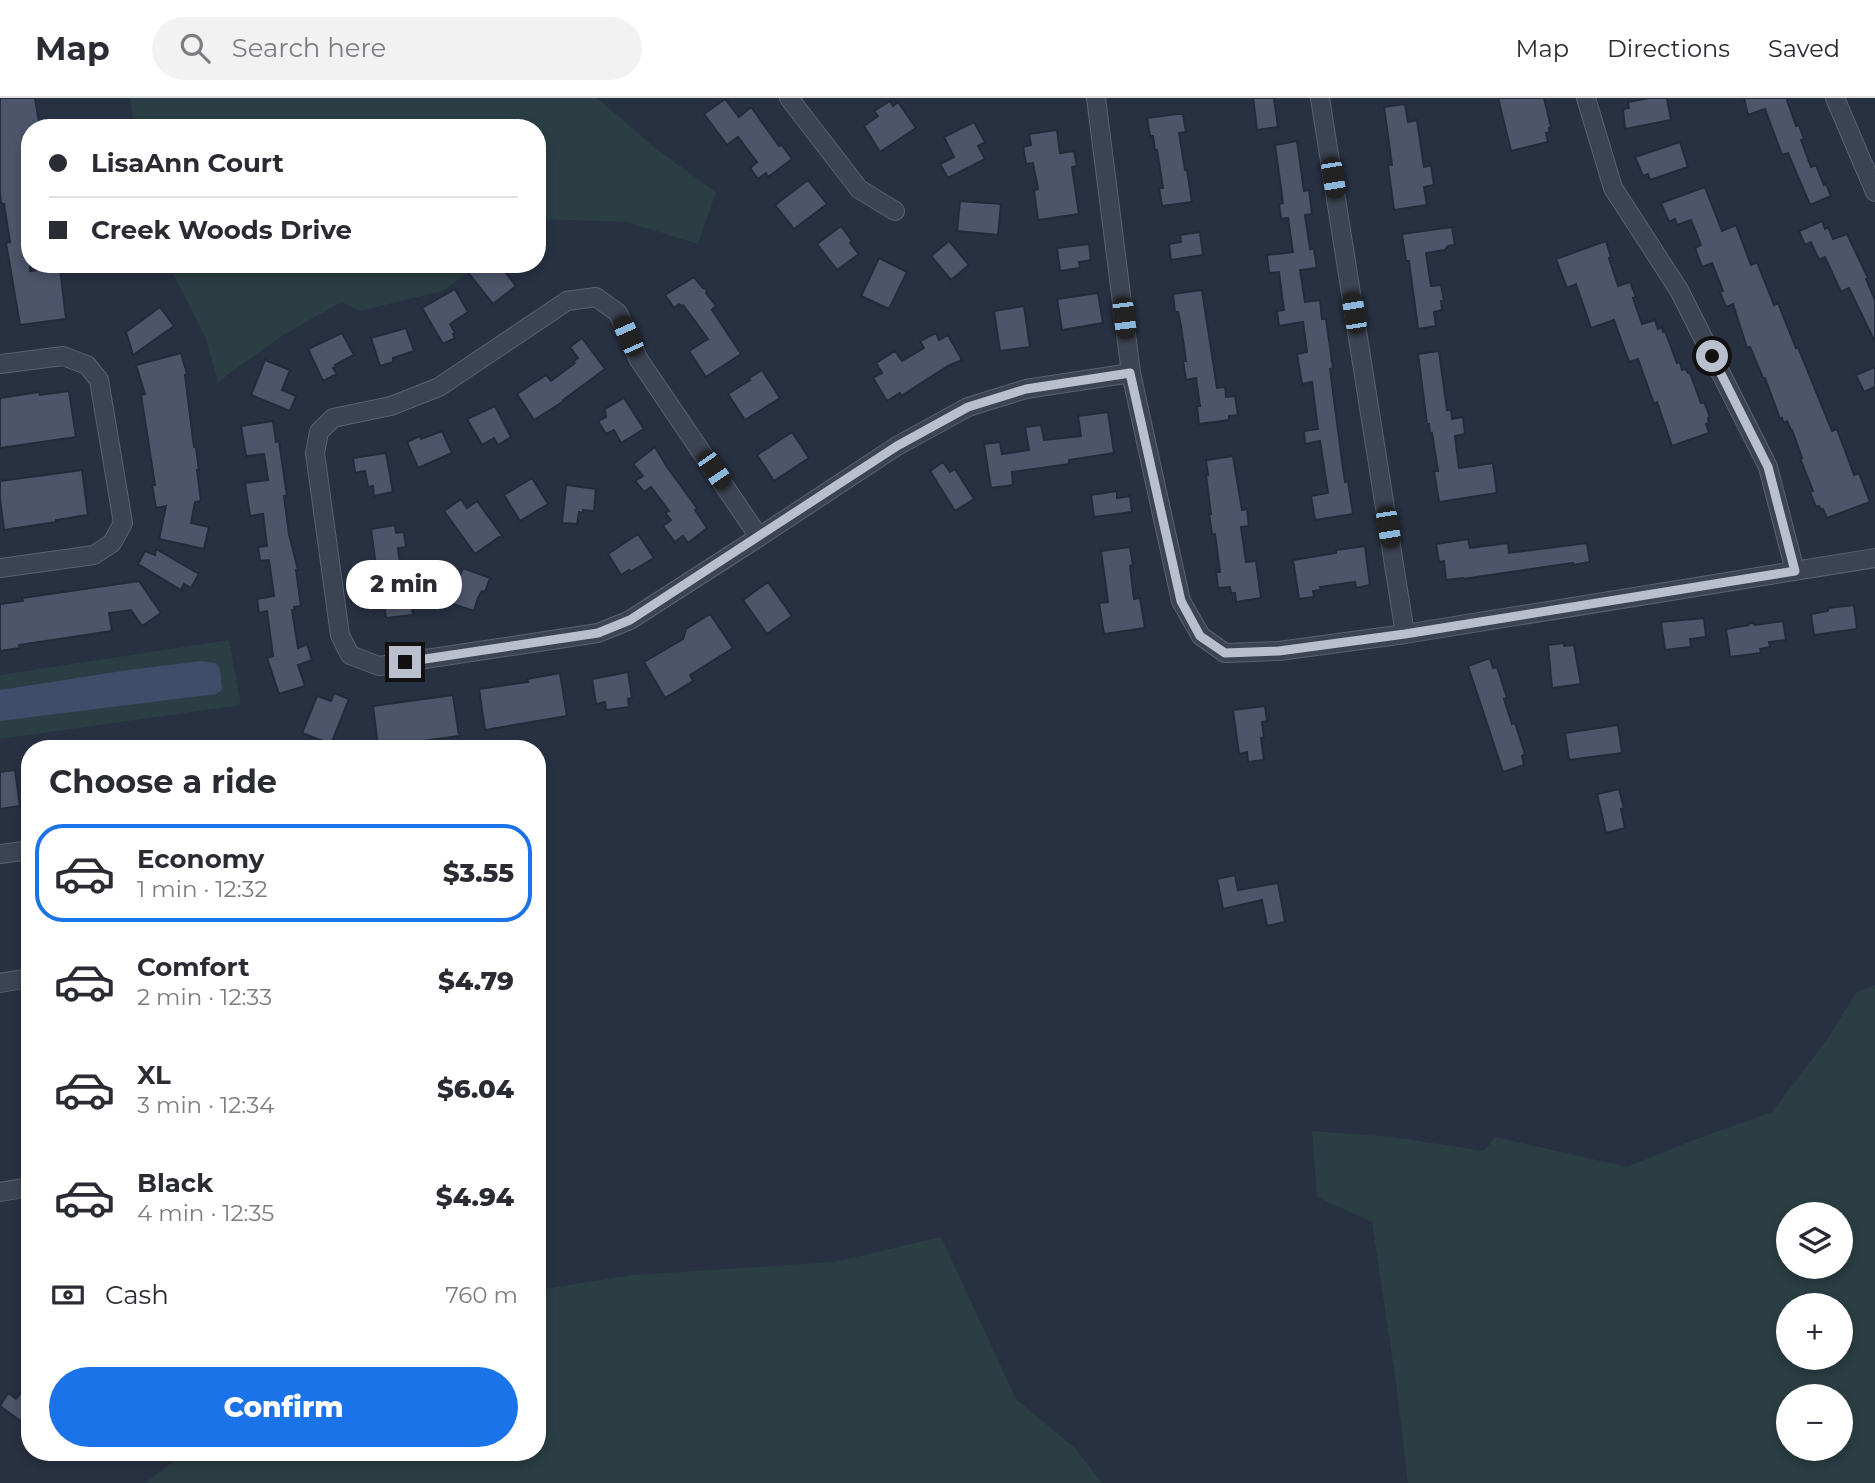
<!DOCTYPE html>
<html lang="en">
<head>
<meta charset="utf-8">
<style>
  :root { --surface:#fff; --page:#f2f2f3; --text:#2b2b33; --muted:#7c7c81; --line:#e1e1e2; --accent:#1a73e8 }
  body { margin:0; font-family:Montserrat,sans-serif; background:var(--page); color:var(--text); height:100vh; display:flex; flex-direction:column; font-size:26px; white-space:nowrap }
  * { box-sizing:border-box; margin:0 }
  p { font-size:23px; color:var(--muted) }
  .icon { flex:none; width:38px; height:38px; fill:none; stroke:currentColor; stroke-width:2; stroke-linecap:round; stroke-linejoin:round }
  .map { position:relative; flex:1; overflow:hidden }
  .drawer { position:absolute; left:21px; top:642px; width:525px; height:721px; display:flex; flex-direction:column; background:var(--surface); border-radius:28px; box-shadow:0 4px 10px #0003 }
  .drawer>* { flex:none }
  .guide { position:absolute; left:21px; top:21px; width:525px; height:154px; border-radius:28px; box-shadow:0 4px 10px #0003; display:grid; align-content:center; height:154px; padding:0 28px; background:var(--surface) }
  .buttons { position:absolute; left:1776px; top:1104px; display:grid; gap:14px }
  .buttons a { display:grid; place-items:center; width:77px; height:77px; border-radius:50%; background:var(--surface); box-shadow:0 4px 10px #0003; font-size:35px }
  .end { position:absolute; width:32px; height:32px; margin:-16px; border:9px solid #b9bfcc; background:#111; box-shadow:0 0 0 4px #111 }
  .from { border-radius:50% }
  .bubble { position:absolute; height:49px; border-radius:24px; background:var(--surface); box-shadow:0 4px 10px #0003; font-size:23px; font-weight:800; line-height:49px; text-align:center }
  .car { position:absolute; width:21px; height:42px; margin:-21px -10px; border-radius:9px; box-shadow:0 0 5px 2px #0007; background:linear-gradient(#222 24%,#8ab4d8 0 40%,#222 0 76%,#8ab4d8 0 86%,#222 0) }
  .guide b { display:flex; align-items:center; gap:24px; height:66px; font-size:26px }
  .guide b+b { border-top:2px solid var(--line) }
  .guide i { width:18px; height:18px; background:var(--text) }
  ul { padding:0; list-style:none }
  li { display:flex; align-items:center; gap:21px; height:98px; margin:0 14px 10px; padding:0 14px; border:4px solid transparent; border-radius:28px }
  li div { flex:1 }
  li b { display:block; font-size:26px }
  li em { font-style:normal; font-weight:800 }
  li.on { border-color:var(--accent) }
  li>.icon { width:63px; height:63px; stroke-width:1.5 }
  h2 { padding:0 28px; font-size:32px; line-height:84px }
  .pay { display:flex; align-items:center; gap:18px; height:77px; padding:0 28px; font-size:26px }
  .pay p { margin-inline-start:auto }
  .cta { display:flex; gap:14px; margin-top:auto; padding:14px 28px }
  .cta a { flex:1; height:80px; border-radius:42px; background:var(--accent); color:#fff; font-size:28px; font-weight:800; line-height:80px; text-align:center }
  header { display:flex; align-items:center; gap:42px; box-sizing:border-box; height:98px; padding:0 35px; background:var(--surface); border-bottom:2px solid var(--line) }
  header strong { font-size:33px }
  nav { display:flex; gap:38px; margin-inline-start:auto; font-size:24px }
  .search { width:490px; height:63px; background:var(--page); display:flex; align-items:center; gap:18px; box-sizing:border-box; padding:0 24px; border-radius:38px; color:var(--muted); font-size:26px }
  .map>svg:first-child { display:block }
</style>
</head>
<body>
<header>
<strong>Map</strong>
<div class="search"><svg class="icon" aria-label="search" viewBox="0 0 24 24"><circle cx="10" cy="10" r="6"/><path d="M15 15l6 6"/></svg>Search here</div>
<nav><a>Map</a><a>Directions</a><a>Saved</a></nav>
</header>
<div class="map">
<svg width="1875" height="1385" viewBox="0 0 1875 1385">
  <rect width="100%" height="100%" fill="#283142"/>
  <path fill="#2a3e43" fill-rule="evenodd" d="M 130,0 L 597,0 L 659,53 L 716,94 L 698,146 L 627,124 L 537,121 L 537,30 L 134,30 Z
    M 168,166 L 481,166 L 442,193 L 360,213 L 342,204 L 283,237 L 218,284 L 205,238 Z
    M 229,542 L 241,607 L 0,641 L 0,577 Z
    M 1875,887 L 1875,1385 L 1408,1385 L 1396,1285 L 1372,1124 L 1317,1099 L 1312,1033 L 1393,1039 L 1484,1053 L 1495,1039 L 1627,1069 L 1691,1043 L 1772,1014 L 1828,940 L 1856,895 ZM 1788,1116 L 1841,1116 L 1841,1169 L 1788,1169 ZM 1788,1208 L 1841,1208 L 1841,1260 L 1788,1260 ZM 1841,1298 L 1841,1351 L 1788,1351 L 1788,1298 Z
    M 941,1139 L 1016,1301 L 1075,1350 L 1102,1385 L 146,1385 L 183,1355 L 537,1354 L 537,1192 L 633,1177 L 834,1164 Z"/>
  <path fill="#3f4c6a" d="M 201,563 L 216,565 L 220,571 L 222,592 L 216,596 L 0,623 L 0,592 L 128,572 Z"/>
  <path fill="#4c5569" stroke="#232a39" stroke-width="2" d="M 0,0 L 35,0 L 40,30 L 30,30 L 30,173 L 60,169 L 66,221 L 20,227 L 6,145 L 10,144 L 4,106 L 1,105 L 0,96 Z
    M 1253,0 L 1274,0 L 1278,29 L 1257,32 Z
    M 1498,0 L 1544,0 L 1551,29 L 1549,30 L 1550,34 L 1546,35 L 1548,44 L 1511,53 Z
    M 1649,0 L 1667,0 L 1671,22 L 1625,31 L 1623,11 L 1629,10 L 1628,4 Z
    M 1744,0 L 1790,0 L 1787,2 L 1796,28 L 1799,27 L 1804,41 L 1801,42 L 1811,69 L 1816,67 L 1824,87 L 1826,86 L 1831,98 L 1810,107 L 1788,55 L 1782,57 L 1765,11 L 1748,17 Z
    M 725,1 L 739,19 L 751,9 L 779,48 L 781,46 L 792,61 L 768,79 L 766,75 L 758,81 L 750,70 L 757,64 L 738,39 L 727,47 L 704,16 Z
    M 890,3 L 893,8 L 898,4 L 916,30 L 880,54 L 864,28 L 878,18 L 874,13 Z
    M 1405,6 L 1408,24 L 1417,22 L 1424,69 L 1431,67 L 1434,87 L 1424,89 L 1427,107 L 1394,112 L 1388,67 L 1392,67 L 1384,9 Z
    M 1177,16 L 1183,16 L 1186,34 L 1179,35 L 1185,72 L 1187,72 L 1192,104 L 1162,108 L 1159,90 L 1163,90 L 1157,52 L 1155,52 L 1153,38 L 1150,38 L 1147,20 Z
    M 974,24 L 985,44 L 978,48 L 985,61 L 948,80 L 940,66 L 954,59 L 944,39 Z
    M 1057,32 L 1060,55 L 1074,53 L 1077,68 L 1072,69 L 1079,116 L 1038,122 L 1034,92 L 1038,91 L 1033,65 L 1026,66 L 1023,49 L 1031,47 L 1029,36 Z
    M 1297,43 L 1304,93 L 1309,92 L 1312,116 L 1305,117 L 1310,151 L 1314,151 L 1317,170 L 1300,172 L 1305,204 L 1320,202 L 1322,221 L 1326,221 L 1333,270 L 1330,271 L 1341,355 L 1345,384 L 1348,383 L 1353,416 L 1315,422 L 1311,398 L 1328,395 L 1320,343 L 1305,346 L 1304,333 L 1318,331 L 1312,284 L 1302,286 L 1297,256 L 1307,254 L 1303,224 L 1279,228 L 1277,213 L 1284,212 L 1279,174 L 1269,175 L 1267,157 L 1293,154 L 1288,120 L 1281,121 L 1279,106 L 1283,105 L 1275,47 Z
    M 1680,44 L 1688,69 L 1650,82 L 1648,76 L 1643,78 L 1635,59 Z
    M 808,82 L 827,106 L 794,131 L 775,107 Z
    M 1705,89 L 1722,133 L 1736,127 L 1751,167 L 1757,164 L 1774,207 L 1778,205 L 1796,250 L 1798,249 L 1832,333 L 1837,331 L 1854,377 L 1859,375 L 1870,404 L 1827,420 L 1823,411 L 1821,412 L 1819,408 L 1816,409 L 1810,394 L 1813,393 L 1800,360 L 1802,360 L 1792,332 L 1791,332 L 1787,323 L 1784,325 L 1782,320 L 1780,321 L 1765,280 L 1763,280 L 1750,249 L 1747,250 L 1733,206 L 1726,209 L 1720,194 L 1723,193 L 1712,165 L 1702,169 L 1695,150 L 1701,147 L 1691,122 L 1677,127 L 1675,121 L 1669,124 L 1661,105 Z
    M 960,103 L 1001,106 L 998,137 L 957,133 Z
    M 1822,123 L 1825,131 L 1828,129 L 1833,141 L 1847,136 L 1868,180 L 1866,181 L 1875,202 L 1875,244 L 1849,190 L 1841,194 L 1825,159 L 1819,162 L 1811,144 L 1805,147 L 1799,133 Z
    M 841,128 L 852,143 L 850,145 L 859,156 L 837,172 L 817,146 Z
    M 1452,129 L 1455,147 L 1448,148 L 1445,152 L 1426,155 L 1431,188 L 1441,187 L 1444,203 L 1441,203 L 1442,212 L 1434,214 L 1436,228 L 1418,231 L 1409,163 L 1406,163 L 1402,136 Z
    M 1200,134 L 1203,157 L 1171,162 L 1169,146 L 1181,144 L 1180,137 Z
    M 949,143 L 969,167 L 951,182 L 931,158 Z
    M 1606,143 L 1611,159 L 1609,160 L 1618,188 L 1630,184 L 1636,199 L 1633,200 L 1642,226 L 1655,222 L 1658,231 L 1662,229 L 1663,234 L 1665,233 L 1677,265 L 1680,264 L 1682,272 L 1686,271 L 1688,275 L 1690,275 L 1701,305 L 1704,304 L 1710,319 L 1708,320 L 1709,325 L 1706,326 L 1709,335 L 1672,348 L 1657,304 L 1654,306 L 1638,261 L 1629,264 L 1614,222 L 1591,230 L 1576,186 L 1567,190 L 1556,161 Z
    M 1089,146 L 1091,162 L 1079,164 L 1080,170 L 1060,173 L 1057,150 Z
    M 879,160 L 907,174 L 889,211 L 861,198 Z
    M 477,166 L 499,166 L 516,188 L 493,206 L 467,173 Z
    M 694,179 L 703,190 L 707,191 L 706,195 L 716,208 L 712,212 L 741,256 L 706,279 L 689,253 L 708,241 L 683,207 L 681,208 L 679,206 L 674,210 L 665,197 Z
    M 455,191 L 468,214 L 450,226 L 455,235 L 453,236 L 455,240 L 443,246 L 422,210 Z
    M 1202,192 L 1217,290 L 1225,289 L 1226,299 L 1235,298 L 1238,317 L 1229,318 L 1229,322 L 1199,326 L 1197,308 L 1200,308 L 1196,280 L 1186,282 L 1183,263 L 1186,263 L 1181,228 L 1178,214 L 1175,214 L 1173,196 Z
    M 1098,195 L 1103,225 L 1062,232 L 1057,201 Z
    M 1024,208 L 1030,249 L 1000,253 L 994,213 Z
    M 160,209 L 174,228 L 133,257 L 126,234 Z
    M 406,230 L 414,253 L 393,260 L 393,264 L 380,268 L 371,240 Z
    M 342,235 L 354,257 L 335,267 L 336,269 L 333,270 L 337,276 L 323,283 L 308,251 Z
    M 936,235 L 939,242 L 948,237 L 962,262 L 948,268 L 901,298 L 900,295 L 887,303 L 873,280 L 882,275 L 876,265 L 895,253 L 902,263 L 924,250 L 920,243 Z
    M 582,240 L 605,271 L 563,302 L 564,303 L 534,322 L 517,296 L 546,277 L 551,283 L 575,265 L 574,263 L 578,260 L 570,249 Z
    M 1439,253 L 1447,312 L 1451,312 L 1452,321 L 1463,319 L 1465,336 L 1455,338 L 1459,370 L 1493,365 L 1497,395 L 1439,404 L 1434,373 L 1438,373 L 1432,335 L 1430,336 L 1429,326 L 1427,326 L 1418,256 Z
    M 181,255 L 187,276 L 185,277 L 194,349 L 196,349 L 199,372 L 197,372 L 201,403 L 195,404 L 191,425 L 209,429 L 204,451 L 159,441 L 166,408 L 156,410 L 152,387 L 155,387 L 141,297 L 145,296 L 136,267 Z
    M 265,262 L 290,272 L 282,292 L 296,298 L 290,313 L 251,297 Z
    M 1875,269 L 1875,289 L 1864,294 L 1856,277 Z
    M 762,272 L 780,300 L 745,322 L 728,296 L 750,282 L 749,280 Z
    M 69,293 L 76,339 L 0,350 L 0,300 L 39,294 L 40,297 Z
    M 624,300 L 644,331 L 621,345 L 614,332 L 606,336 L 598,323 L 606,319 L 605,311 Z
    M 495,308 L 511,339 L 498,347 L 494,340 L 482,347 L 467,321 Z
    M 1108,314 L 1114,355 L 1069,362 L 1069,366 L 1012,374 L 1013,387 L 991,390 L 984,346 L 1000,344 L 1002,356 L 1029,352 L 1025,329 L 1041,327 L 1044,342 L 1081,338 L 1078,318 Z
    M 273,323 L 276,344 L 279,343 L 287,398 L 284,398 L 289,436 L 298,472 L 296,472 L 301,508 L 294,509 L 295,512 L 292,512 L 298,550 L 307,546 L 312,562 L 298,567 L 305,588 L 279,596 L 267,560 L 273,558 L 267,513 L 259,515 L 257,501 L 274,498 L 269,462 L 260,463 L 258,449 L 267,448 L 263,416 L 250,418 L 245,385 L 268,382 L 264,356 L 246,358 L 241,328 Z
    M 442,333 L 452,355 L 418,370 L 407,344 L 420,338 L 421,341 Z
    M 792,334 L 809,360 L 774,383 L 757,357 Z
    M 655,349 L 667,369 L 697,410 L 695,412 L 707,430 L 688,445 L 683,438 L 675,444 L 663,428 L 671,422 L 665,415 L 669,413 L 651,389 L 644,394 L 635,383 L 643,378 L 633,366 Z
    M 386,355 L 393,394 L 374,398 L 373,388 L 368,389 L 365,373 L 355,375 L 353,360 Z
    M 1233,358 L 1242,412 L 1247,411 L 1249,428 L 1241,429 L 1246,464 L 1256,463 L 1261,500 L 1236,504 L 1235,495 L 1231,495 L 1230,489 L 1218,490 L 1216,474 L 1220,474 L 1215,436 L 1212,436 L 1209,416 L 1211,416 L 1206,377 L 1208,377 L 1206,362 Z
    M 943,364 L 950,374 L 955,371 L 974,401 L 955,413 L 930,373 Z
    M 82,372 L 88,417 L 56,422 L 56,424 L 4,432 L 0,401 L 0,383 Z
    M 532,380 L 548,406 L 520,423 L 504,397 Z
    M 566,387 L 596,391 L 594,413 L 583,412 L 583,415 L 579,414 L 577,426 L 562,425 Z
    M 1117,393 L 1117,400 L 1130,398 L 1132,414 L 1094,419 L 1091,397 Z
    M 461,401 L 467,410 L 477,403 L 503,439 L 499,439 L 475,456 L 444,413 Z
    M 395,427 L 396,435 L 404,434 L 406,449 L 398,450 L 403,485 L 408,484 L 413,517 L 386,520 L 384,506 L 381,506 L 371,431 Z
    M 638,436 L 654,460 L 630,474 L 629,472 L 621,477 L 608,456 Z
    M 1468,441 L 1470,450 L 1508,445 L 1509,455 L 1587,445 L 1590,464 L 1573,467 L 1573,465 L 1463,481 L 1463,480 L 1446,482 L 1444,463 L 1439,464 L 1436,446 Z
    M 1365,448 L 1370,487 L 1356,490 L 1355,484 L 1320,489 L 1321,492 L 1313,493 L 1314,499 L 1299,501 L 1293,462 L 1336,455 L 1336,452 Z
    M 1130,449 L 1133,467 L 1130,468 L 1134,501 L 1140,500 L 1145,530 L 1104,536 L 1099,505 L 1108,504 L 1101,453 Z
    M 156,451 L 199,476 L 191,490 L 184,486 L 181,492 L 138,466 L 145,453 L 155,457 Z
    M 463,470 L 490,480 L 485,494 L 482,493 L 478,500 L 474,513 L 450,505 Z
    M 139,483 L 161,515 L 142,528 L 131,512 L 109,515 L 112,533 L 19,547 L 20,550 L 0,553 L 0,506 L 23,503 L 22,500 Z
    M 768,484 L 792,518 L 767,536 L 743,502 Z
    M 1854,507 L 1857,531 L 1814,537 L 1811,516 L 1828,513 L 1828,510 Z
    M 710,516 L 733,550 L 690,577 L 693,583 L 665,600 L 644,564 L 683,541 L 686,531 Z
    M 1704,520 L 1706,539 L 1690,541 L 1691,549 L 1665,552 L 1661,524 Z
    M 1783,523 L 1786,542 L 1769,544 L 1770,549 L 1760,551 L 1761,555 L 1730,559 L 1726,531 L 1748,527 L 1751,524 L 1755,527 Z
    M 1564,545 L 1564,548 L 1574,547 L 1581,586 L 1552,590 L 1548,547 Z
    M 1490,560 L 1493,570 L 1497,569 L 1507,600 L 1504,601 L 1512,626 L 1515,625 L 1525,656 L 1522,658 L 1524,667 L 1503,674 L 1468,568 Z
    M 628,574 L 632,600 L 628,601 L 629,609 L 606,612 L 605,604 L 596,606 L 592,581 Z
    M 560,575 L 567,618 L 485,632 L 479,591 L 528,584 L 527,581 Z
    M 334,595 L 349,601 L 331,646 L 302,635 L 317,598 L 331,603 Z
    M 453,597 L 459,638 L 378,649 L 373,608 Z
    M 1265,608 L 1267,623 L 1262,624 L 1264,639 L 1261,640 L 1264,662 L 1248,664 L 1247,654 L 1239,656 L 1233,612 Z
    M 1618,627 L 1622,655 L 1569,662 L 1565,635 Z
    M 15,672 L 20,708 L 0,711 L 0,674 Z
    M 1619,691 L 1624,710 L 1621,711 L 1625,730 L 1606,735 L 1597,696 Z
    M 1235,777 L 1238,792 L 1278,785 L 1285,824 L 1267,828 L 1262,802 L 1223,811 L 1217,781 Z
    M 30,1284 L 30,1330 L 0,1308 L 8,1295 L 16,1301 Z"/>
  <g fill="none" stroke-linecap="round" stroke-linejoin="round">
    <g stroke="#5a616f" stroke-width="20">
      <path id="minor" d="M 789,0 L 859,91 L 895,113
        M 1096,0 L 1131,275 L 1181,503 L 1201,538 L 1225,555 L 1279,553 L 1405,536 L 1875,460
        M 1320,0 L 1405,536
        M 1586,0 L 1613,90 L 1679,192 L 1768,369 L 1795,473
        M 1835,0 L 1875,94
        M 596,199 L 618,215 L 639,262 L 759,439 L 630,522 L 598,535 L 379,568 L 350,557 L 340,537 L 315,355 L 319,334 L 333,320 L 391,308 L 439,289 L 567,203 Z
        M 0,266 L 63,258 L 87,267 L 99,282 L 123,425 L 112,445 L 94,457 L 0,470
        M 759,439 L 897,348 L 968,309 L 1026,291 L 1131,275
        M 0,756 L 30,752
        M 0,885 L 30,880
        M 0,1094 L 30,1089"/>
    </g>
    <use href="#minor" stroke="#3c4352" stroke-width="18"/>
  </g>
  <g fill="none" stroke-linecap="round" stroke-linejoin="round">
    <path stroke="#b9bfcc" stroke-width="9" d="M 405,564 L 598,535 L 630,522 L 897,348 L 968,309 L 1026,291 L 1130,275 L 1181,503 L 1200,538 L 1225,555 L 1279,553 L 1405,536 L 1795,473 L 1768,369 L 1712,258"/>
  </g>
</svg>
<div class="buttons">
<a><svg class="icon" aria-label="layers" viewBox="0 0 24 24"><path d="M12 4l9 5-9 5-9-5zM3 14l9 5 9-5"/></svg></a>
<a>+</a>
<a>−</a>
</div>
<i class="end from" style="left:1712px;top:258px"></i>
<i class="end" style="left:405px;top:564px"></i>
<div class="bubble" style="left:346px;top:462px;width:116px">2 min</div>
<i class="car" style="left:1333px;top:80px;rotate:171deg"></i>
<i class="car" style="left:1354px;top:215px;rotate:351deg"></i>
<i class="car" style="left:1124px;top:220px;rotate:173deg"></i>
<i class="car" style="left:628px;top:238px;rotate:336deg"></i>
<i class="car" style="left:714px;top:372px;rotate:146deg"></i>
<i class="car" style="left:1388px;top:429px;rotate:171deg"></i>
<div class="guide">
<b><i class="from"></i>LisaAnn Court</b>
<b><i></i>Creek Woods Drive</b>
</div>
<section class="drawer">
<h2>Choose a ride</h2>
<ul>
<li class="on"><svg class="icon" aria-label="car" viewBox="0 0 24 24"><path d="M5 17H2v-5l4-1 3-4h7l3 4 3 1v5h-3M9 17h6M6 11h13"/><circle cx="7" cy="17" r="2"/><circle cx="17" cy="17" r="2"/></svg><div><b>Economy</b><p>1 min · 12:32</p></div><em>$3.55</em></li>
<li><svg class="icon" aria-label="car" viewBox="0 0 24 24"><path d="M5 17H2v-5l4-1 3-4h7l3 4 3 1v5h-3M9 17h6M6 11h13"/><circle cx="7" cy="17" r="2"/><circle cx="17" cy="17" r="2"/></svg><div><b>Comfort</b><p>2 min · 12:33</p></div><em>$4.79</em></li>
<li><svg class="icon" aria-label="car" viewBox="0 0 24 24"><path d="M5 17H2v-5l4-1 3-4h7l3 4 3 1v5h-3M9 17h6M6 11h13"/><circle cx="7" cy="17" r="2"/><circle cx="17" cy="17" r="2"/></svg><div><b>XL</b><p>3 min · 12:34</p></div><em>$6.04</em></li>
<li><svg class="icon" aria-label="car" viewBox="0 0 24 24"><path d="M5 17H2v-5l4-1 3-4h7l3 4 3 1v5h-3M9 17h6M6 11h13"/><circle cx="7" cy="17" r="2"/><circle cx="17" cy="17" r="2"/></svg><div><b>Black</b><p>4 min · 12:35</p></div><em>$4.94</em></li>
</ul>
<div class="pay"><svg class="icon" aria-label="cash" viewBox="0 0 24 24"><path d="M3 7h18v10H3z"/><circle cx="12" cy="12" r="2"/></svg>Cash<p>760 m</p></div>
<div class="cta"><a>Confirm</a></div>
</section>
</div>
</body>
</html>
